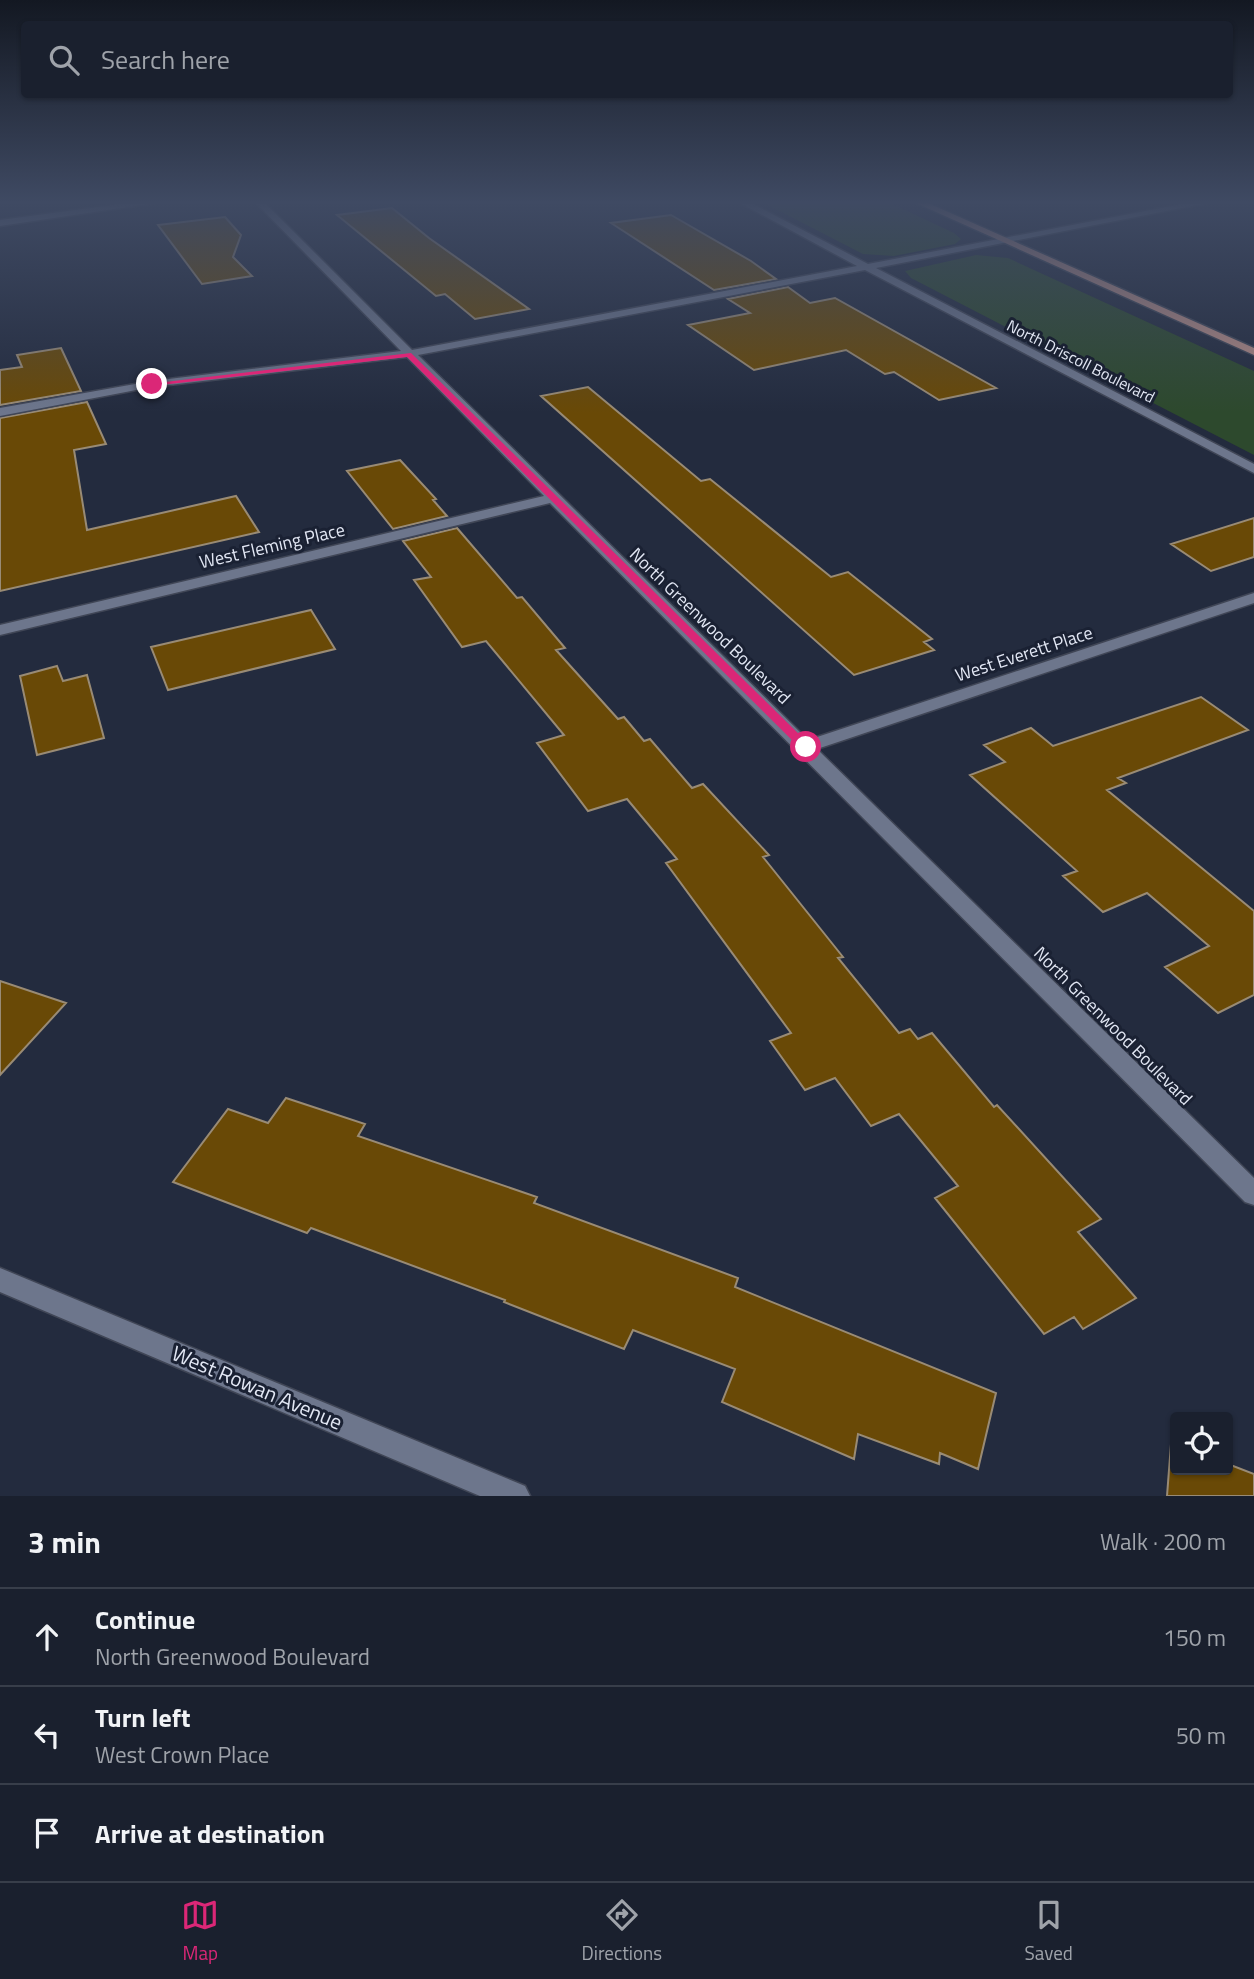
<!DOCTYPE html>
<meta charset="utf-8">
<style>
:root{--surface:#1a202e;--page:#232836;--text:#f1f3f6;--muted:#9fa3aa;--line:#383e4a;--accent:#db2777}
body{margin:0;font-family:"Titillium Web",sans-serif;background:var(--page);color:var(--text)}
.controls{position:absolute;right:21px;bottom:21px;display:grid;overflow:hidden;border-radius:7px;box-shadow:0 2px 5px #0004}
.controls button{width:63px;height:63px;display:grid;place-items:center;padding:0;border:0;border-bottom:2px solid var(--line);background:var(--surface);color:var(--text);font:35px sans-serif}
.stop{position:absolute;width:21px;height:21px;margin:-16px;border:5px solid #db2777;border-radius:50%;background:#fff}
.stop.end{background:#db2777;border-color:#fff;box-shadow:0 2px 7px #0008}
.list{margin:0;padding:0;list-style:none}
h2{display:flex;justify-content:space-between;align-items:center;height:91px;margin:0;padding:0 28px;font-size:30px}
h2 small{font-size:23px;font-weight:400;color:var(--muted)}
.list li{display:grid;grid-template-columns:46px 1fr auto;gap:21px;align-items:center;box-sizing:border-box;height:98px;padding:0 28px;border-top:2px solid var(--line)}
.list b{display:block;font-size:26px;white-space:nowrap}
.list p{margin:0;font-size:23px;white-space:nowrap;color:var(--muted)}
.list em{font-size:23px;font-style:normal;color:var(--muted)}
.icon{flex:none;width:38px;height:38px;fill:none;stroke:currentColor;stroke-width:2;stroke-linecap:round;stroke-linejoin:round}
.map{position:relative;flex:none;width:1254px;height:1496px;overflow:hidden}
.search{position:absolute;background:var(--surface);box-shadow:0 2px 5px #0004;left:21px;right:21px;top:21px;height:77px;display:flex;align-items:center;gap:18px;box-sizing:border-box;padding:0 24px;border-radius:7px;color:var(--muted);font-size:26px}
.sheet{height:385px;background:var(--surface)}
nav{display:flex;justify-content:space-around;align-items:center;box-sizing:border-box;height:98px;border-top:2px solid var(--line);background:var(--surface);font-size:19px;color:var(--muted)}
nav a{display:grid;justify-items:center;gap:4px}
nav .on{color:var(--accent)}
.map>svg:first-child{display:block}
.green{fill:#2d492d}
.building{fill:#694906;stroke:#998b75;stroke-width:2}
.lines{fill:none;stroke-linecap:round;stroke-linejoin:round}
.minor-casing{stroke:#404656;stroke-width:3}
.major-casing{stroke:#404656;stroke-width:3}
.minor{fill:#6d768c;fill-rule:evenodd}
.major{fill:#b28a84;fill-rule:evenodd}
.route{fill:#db2777}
.labels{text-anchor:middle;stroke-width:6;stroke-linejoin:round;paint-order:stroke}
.far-street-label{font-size:16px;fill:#e2e7f4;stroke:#1a2133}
.street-label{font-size:18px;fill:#e2e7f4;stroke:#1a2133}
.near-street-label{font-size:21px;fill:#e2e7f4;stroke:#1a2133}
</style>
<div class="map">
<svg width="1254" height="1496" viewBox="0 0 1254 1496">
<rect width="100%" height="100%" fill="#232b3e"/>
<!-- green -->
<path class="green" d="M 764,203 L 890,203 L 954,233 L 961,239 L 955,244 L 894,256 L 863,254 Z
M 976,255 L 1008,258 L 1254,371 L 1254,455 L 911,278 L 905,271 Z"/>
<!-- building -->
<path class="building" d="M 392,208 L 429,238 L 529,309 L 475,319 L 445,294 L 436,296 L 337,215 Z
M 671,215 L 751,261 L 776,279 L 714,290 L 611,223 Z
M 225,217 L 241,235 L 233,257 L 252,276 L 202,284 L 158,225 Z
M 788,287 L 810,303 L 835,298 L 996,388 L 939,400 L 894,372 L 885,374 L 846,350 L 754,370 L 688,325 L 750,313 L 728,299 Z
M 61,348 L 81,391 L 0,405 L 0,370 L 22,367 L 17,355 Z
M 588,387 L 701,481 L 710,479 L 831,577 L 848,572 L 932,639 L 924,642 L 934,650 L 854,675 L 541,396 Z
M 87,402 L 106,444 L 74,450 L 87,530 L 236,496 L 259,532 L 0,591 L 0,418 Z
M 400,460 L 436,499 L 433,500 L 447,516 L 393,529 L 347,471 Z
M 1254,518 L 1254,557 L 1211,571 L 1171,544 Z
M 457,528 L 517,598 L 522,597 L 565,648 L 556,650 L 618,719 L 624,717 L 644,741 L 650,739 L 692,788 L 703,784 L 769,855 L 763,857 L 843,957 L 838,958 L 899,1033 L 910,1029 L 918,1039 L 932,1033 L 994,1107 L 997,1105 L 1101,1219 L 1078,1232 L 1136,1298 L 1083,1329 L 1074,1317 L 1044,1334 L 935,1198 L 958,1186 L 899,1114 L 871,1126 L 835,1078 L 805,1090 L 770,1041 L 791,1033 L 666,863 L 677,859 L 627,799 L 588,811 L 537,743 L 564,735 L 486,641 L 462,647 L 414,580 L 431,577 L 403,541 Z
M 311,610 L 335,649 L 168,690 L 151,647 Z
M 57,666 L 63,681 L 87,675 L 104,738 L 37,755 L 20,676 Z
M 1201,697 L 1248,730 L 1118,778 L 1126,783 L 1107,790 L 1254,911 L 1254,995 L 1218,1013 L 1165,967 L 1209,946 L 1147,893 L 1103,912 L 1063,876 L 1077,871 L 970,775 L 1005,762 L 984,745 L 1031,728 L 1053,746 Z
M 0,981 L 66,1003 L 0,1075 Z
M 286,1098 L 365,1124 L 358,1136 L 537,1197 L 534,1203 L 738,1278 L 735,1287 L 996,1393 L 978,1469 L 940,1453 L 939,1464 L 858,1434 L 854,1459 L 722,1402 L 735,1369 L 633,1330 L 624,1349 L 504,1302 L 505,1300 L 311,1228 L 307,1233 L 173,1182 L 228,1109 L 268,1123 Z
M 1171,1444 L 1175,1446 L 1175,1470 L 1228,1470 L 1228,1464 L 1254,1474 L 1254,1496 L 1167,1496 Z"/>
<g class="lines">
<!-- minor casing -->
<g class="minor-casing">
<path id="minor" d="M 128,203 L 155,203 L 0,226 L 0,220 Z
M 256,203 L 265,203 L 412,350 L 857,266 L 740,203 L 751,203 L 868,264 L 1187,203 L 1207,203 L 876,268 L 1254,464 L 1254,473 L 865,270 L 418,355 L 808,740 L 1254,593 L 1254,603 L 817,749 L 1254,1178 L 1254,1205 L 1245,1202 L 550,503 L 0,635 L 0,625 L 544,496 L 407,357 L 152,387 L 0,416 L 0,408 L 152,381 L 401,351 Z
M 0,1268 L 525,1486 L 530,1496 L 480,1496 L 0,1292 Z"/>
</g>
<!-- major casing -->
<g class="major-casing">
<path id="major" d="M 916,203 L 928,203 L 1254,348 L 1254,355 Z"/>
</g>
<!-- minor -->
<use href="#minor" class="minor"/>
<!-- major -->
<use href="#major" class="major"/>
</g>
<!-- sky -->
<linearGradient id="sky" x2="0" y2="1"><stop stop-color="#131822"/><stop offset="0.49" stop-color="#3f4a63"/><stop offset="1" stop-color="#3f4a63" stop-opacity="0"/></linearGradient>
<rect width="1254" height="413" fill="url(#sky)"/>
<!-- route -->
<path class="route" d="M 411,353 L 810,745 L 810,750 L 802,750 L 407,357 L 152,386 L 148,384 Z"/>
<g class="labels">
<!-- far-street labels -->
<g class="far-street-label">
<text transform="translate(1081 361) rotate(27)" y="6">North Driscoll Boulevard</text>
</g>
<!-- street labels -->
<g class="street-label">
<text transform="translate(272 546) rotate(-13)" y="6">West Fleming Place</text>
<text transform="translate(710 626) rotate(44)" y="6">North Greenwood Boulevard</text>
<text transform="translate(1024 654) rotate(-18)" y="6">West Everett Place</text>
<text transform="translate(1113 1026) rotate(45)" y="6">North Greenwood Boulevard</text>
</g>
<!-- near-street labels -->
<g class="near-street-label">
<text transform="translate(257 1388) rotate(23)" y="7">West Rowan Avenue</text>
</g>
</g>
</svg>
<div class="controls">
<button><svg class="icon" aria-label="locate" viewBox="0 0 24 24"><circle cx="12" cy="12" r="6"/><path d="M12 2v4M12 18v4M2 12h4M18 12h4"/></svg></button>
</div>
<div class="stop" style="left:806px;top:747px"></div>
<div class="stop end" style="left:152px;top:384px"></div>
<div class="search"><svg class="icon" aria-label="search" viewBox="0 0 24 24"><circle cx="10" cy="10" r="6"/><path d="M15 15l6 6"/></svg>Search here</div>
</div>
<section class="sheet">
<h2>3 min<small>Walk · 200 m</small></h2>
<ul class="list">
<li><svg class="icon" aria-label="ahead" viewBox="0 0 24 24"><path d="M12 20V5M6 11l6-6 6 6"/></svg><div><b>Continue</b><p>North Greenwood Boulevard</p></div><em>150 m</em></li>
<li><svg class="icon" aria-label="left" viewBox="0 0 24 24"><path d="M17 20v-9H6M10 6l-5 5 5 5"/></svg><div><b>Turn left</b><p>West Crown Place</p></div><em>50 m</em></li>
<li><svg class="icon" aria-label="arrive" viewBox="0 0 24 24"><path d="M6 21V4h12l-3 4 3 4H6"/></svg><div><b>Arrive at destination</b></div></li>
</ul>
</section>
<nav>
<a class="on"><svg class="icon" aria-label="map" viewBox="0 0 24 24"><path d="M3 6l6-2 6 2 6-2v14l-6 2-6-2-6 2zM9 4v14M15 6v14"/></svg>Map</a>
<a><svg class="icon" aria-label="directions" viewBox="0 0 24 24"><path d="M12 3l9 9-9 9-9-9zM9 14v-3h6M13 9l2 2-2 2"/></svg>Directions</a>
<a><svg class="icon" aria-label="saved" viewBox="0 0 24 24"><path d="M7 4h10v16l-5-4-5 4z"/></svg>Saved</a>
</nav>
